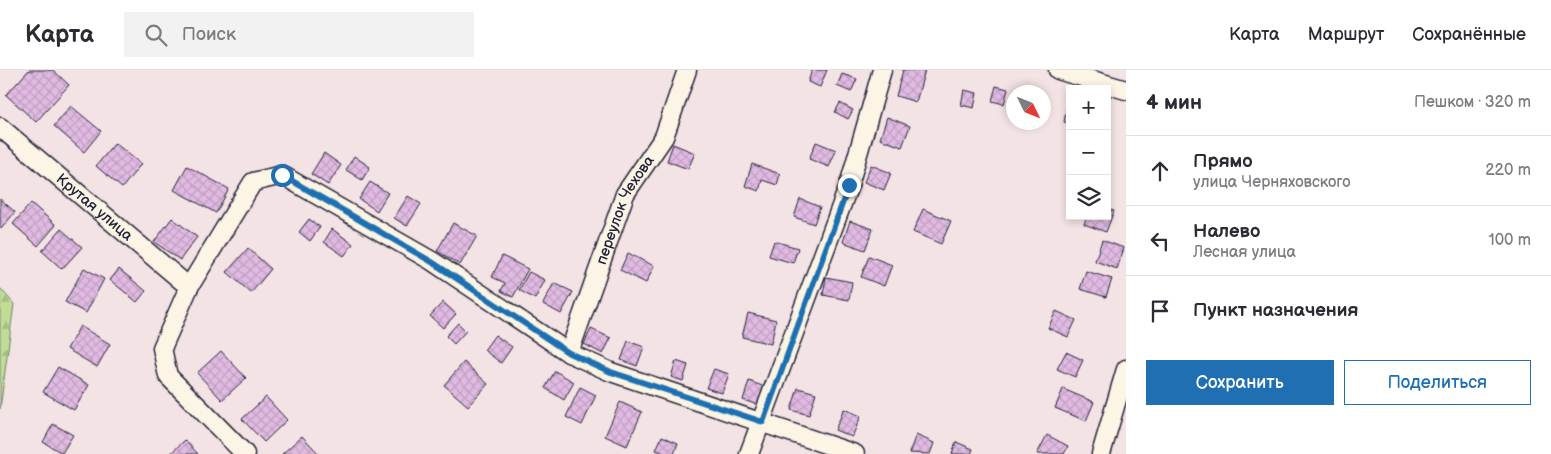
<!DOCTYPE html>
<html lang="ru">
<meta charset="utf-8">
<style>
:root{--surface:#fff;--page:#f2f2f3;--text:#2b2b33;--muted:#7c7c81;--line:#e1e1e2;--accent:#1f6fb2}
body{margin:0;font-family:"Balsamiq Sans",sans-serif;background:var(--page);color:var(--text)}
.controls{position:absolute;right:15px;top:15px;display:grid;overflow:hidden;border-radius:0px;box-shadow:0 2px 8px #0003}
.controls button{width:45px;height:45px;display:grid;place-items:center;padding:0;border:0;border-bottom:1px solid var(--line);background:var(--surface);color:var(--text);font:25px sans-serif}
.compass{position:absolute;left:1006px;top:15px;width:45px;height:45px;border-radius:50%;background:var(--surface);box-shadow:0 2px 8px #0003;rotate:133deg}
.stop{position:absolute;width:15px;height:15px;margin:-11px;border:4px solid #1f6fb2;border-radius:50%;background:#fff}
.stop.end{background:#1f6fb2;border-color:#fff;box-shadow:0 1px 5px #0008}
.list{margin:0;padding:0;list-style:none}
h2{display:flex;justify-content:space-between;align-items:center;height:65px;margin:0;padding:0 20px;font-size:21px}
h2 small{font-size:16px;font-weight:400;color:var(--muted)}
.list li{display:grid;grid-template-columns:32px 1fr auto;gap:15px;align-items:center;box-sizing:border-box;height:70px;padding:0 20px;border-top:1px solid var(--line)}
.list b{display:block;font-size:19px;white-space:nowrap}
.list p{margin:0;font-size:16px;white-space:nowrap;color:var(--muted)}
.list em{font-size:16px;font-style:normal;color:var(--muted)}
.actions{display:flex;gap:10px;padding:15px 20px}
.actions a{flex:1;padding:11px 0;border:1px solid var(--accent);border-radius:0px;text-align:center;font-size:18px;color:var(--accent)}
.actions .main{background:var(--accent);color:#fff}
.icon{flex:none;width:28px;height:28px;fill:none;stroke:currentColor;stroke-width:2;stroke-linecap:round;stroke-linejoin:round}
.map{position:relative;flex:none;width:1126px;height:384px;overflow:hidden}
header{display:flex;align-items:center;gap:30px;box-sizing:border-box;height:70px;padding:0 25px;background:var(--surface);border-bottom:1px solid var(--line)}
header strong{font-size:24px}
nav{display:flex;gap:28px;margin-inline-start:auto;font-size:18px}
.search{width:350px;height:45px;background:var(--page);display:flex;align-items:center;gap:12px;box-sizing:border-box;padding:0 18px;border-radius:0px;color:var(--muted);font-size:19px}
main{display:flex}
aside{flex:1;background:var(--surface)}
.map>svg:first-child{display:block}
.forest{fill:url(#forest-firs);stroke:#718068}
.building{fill:url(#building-cross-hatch);stroke:#22223b}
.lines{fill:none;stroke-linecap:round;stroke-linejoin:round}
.minor-casing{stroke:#22223b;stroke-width:21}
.minor{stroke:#fcf5e5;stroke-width:18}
.route{stroke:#1f6fb2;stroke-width:6}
.labels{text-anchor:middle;stroke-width:4;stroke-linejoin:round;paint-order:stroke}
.street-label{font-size:15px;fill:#22223b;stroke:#fcf5e5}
</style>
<header>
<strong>Карта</strong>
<div class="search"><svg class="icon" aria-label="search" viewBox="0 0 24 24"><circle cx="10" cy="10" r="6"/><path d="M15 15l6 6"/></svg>Поиск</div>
<nav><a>Карта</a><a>Маршрут</a><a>Сохранённые</a></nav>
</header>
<main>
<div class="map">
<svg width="1126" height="384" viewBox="0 0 1126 384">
<defs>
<pattern id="forest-firs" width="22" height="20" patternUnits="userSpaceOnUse" patternTransform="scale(1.25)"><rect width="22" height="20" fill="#c0dd95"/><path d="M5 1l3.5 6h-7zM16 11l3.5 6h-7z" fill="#a5bd81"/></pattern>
<pattern id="building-cross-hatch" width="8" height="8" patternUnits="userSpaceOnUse" patternTransform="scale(1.25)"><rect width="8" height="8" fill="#e1bae2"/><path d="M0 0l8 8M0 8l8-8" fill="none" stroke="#c1a0c3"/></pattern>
</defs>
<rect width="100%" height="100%" fill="#f4e3e4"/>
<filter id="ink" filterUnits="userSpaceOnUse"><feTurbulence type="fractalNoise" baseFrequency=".02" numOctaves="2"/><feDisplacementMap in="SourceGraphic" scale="10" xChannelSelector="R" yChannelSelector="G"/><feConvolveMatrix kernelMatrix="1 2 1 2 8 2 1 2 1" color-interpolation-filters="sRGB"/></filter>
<g filter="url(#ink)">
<!-- forest -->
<path class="forest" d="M 0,218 L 14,234 L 0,339 Z"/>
<!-- building -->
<path class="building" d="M 29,0 L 53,0 L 69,15 L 36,52 L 6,25 Z
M 812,0 L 827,0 L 820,17 L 808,12 Z
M 903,0 L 925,0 L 916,32 L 896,26 Z
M 842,4 L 857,9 L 851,22 L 837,16 Z
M 996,16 L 1008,19 L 1004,34 L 992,31 Z
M 964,20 L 977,23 L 974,38 L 961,35 Z
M 1068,29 L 1070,29 L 1070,53 L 1064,52 Z
M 840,33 L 853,40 L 848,49 L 835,42 Z
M 71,36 L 101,61 L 84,82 L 54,56 Z
M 887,47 L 910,56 L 902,77 L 880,69 Z
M 816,72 L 836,80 L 829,97 L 809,89 Z
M 115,73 L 141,94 L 122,118 L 96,96 Z
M 673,74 L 695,83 L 688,99 L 667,91 Z
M 324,83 L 341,95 L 328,115 L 311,104 Z
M 354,86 L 370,97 L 362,110 L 346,100 Z
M 752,94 L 780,104 L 777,115 L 762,110 L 759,121 L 745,116 Z
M 871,95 L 891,103 L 884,120 L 864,112 Z
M 187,96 L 229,119 L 216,143 L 174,120 Z
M 370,112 L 388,123 L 377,141 L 359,129 Z
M 408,126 L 421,134 L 407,156 L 394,148 Z
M 0,129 L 15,142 L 1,159 L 0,158 Z
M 800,129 L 820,137 L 814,154 L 794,147 Z
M 31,133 L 56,155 L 38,176 L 13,154 Z
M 923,139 L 951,151 L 941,174 L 913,162 Z
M 1107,139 L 1114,141 L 1106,162 L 1084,154 L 1087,146 L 1107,146 Z
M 172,148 L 197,167 L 180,190 L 154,172 Z
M 309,149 L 320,157 L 310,171 L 299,162 Z
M 850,151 L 873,159 L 865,180 L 843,172 Z
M 453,153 L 477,166 L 460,195 L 437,181 Z
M 61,159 L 82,177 L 62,199 L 42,181 Z
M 332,159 L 353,174 L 344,186 L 324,172 Z
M 1102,170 L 1124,178 L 1117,199 L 1095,191 Z
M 774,171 L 798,178 L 793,193 L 769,186 Z
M 248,178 L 271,199 L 251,223 L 227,202 Z
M 628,183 L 654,196 L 646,213 L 620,200 Z
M 502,186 L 528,199 L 513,227 L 501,221 L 505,213 L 492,207 Z
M 869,186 L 892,195 L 884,216 L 861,207 Z
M 84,198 L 104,209 L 86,243 L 65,232 Z
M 119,199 L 146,221 L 137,232 L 110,210 Z
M 1086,201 L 1112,209 L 1106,227 L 1080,219 Z
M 529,202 L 545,210 L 535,229 L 519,220 Z
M 826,207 L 852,212 L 849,230 L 823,225 Z
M 554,213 L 573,222 L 561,244 L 543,234 Z
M 443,232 L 456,244 L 443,258 L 430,246 Z
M 1056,241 L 1076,250 L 1068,267 L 1048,258 Z
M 748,243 L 776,250 L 771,274 L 742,267 Z
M 458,253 L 466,261 L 454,274 L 446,266 Z
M 80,256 L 110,274 L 97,297 L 67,279 Z
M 591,259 L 611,268 L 603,284 L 584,274 Z
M 495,265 L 512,277 L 501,293 L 484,280 Z
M 628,271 L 644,277 L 637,296 L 621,290 Z
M 221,281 L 246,308 L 222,330 L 197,303 Z
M 1066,282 L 1083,290 L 1075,307 L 1057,299 Z
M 676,291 L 688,295 L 683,311 L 671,307 Z
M 464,292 L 488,314 L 468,336 L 444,315 Z
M 58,297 L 89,315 L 74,340 L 43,322 Z
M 714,299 L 729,304 L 722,323 L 706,318 Z
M 555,301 L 574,312 L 564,330 L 545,318 Z
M 749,311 L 765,317 L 758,335 L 743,330 Z
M 580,317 L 596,325 L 582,355 L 566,347 Z
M 798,318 L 816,323 L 809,345 L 791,340 Z
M 1063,319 L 1094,332 L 1086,351 L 1055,338 Z
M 266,327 L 287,350 L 264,372 L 242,349 Z
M 620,332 L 642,342 L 627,376 L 605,366 Z
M 844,339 L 861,346 L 852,367 L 835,360 Z
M 53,354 L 73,365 L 62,383 L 43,372 Z
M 916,365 L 934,373 L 930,384 L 909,383 Z
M 1047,365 L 1068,376 L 1064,384 L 1037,384 Z
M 302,366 L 319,384 L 282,384 Z
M 662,366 L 678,373 L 674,384 L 666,384 L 656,380 Z
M 185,370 L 198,384 L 170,384 Z
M 956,372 L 973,379 L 971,384 L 952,384 Z"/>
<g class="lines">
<!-- minor casing -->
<g class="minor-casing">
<g id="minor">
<path d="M 1058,0 L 1126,20"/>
<path id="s1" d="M 0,57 L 189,217"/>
<path id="s2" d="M 569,283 L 625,124 L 664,67 L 687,0"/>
<path d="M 245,384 L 168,306 L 162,278 L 189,217 L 253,112 L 282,105 L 432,191 L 569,283 L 611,302 L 855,384"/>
<path d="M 749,384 L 849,115 L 882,0"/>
<path d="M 1101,384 L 1126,299"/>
</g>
</g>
<!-- minor -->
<use href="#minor" class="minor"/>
</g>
</g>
<g class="lines" filter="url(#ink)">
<!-- route -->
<path class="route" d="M 282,105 L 432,192 L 569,283 L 611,302 L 763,352 L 849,115"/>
</g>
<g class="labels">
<!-- street labels -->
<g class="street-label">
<text dy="5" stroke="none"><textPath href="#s1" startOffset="124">Крутая улица</textPath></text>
<text dy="5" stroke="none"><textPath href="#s2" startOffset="154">переулок Чехова</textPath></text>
</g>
</g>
</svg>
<div class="controls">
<button>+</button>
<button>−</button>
<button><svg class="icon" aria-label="layers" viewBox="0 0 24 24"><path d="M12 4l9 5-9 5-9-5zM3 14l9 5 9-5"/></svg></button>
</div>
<svg class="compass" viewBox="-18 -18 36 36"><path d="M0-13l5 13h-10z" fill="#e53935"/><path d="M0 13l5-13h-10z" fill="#7c7c81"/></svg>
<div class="stop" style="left:282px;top:105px"></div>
<div class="stop end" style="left:849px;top:115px"></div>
</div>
<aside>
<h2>4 мин<small>Пешком · 320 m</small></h2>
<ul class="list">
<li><svg class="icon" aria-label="ahead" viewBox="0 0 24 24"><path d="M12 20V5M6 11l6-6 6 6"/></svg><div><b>Прямо</b><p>улица Черняховского</p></div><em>220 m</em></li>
<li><svg class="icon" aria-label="left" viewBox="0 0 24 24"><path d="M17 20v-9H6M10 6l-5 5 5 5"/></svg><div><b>Налево</b><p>Лесная улица</p></div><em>100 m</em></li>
<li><svg class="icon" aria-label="arrive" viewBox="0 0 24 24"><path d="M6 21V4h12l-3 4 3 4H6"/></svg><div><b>Пункт назначения</b></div></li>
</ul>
<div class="actions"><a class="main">Сохранить</a><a>Поделиться</a></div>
</aside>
</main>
